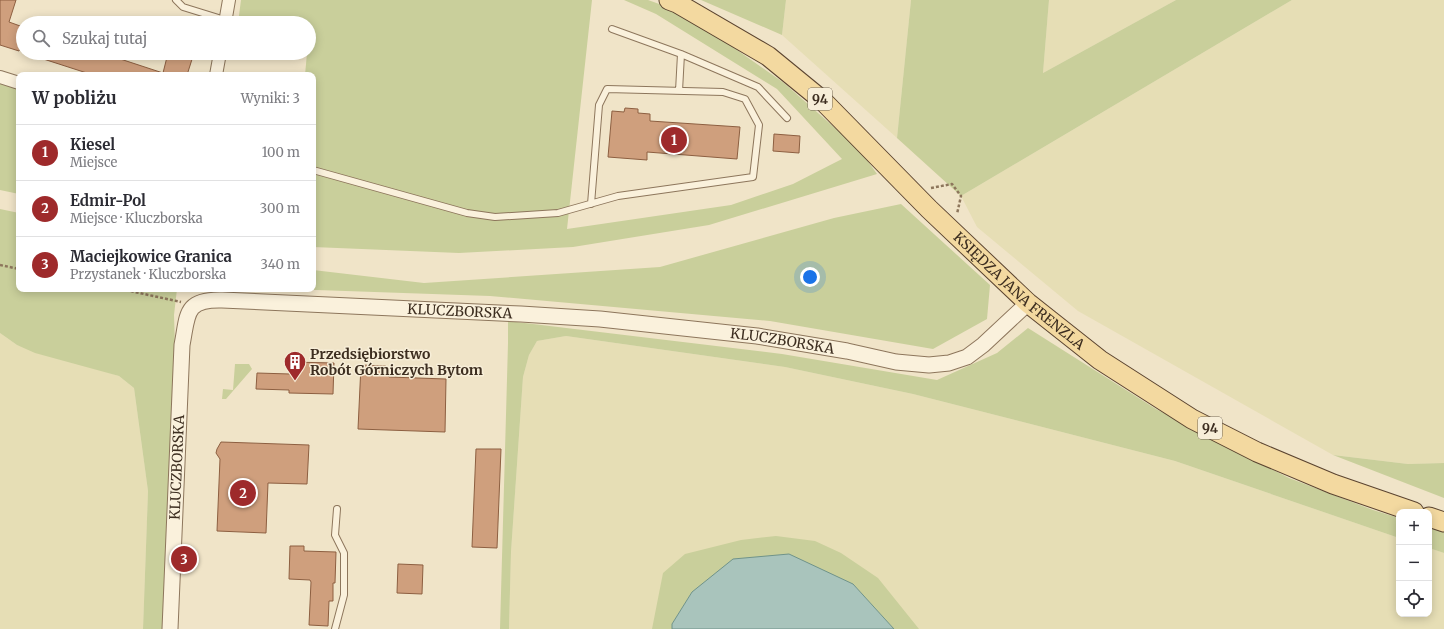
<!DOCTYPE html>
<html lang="pl">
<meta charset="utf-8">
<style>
:root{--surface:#fff;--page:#f7f7f7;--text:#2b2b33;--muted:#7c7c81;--line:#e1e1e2;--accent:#9e2a2b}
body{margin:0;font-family:Merriweather,serif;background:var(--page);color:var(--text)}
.controls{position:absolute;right:12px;bottom:12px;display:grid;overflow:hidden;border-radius:8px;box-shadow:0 2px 10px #0003}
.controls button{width:36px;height:36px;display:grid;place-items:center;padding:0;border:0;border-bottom:1px solid var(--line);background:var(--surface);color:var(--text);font:20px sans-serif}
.you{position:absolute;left:810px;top:277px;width:14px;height:14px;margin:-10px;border:3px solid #fff;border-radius:50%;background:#1a73e8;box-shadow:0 0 0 6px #1a73e833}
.badge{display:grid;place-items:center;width:26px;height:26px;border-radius:50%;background:var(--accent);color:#fff;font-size:13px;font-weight:700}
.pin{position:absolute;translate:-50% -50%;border:2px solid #fff;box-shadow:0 1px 4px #0006}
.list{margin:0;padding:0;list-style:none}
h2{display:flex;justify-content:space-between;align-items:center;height:52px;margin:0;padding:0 16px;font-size:17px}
h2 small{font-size:13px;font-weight:400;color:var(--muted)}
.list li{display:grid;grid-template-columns:26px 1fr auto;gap:12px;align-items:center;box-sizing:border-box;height:56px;padding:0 16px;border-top:1px solid var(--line)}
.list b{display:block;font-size:15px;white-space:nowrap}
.list p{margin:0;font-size:13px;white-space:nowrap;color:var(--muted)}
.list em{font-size:13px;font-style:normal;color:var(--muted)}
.icon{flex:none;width:22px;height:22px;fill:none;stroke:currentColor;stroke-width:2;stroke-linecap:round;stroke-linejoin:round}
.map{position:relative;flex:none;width:1444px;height:629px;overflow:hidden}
.search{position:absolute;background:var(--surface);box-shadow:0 2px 10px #0003;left:16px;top:16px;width:300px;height:44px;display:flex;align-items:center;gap:10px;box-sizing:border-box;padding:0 14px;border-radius:22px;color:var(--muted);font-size:15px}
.panel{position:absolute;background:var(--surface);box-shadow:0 2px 10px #0003;left:16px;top:72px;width:300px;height:220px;border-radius:8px}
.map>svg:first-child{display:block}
.farmland{fill:#e6deb5}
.green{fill:#c9cf9b}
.water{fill:#a9c4bc;stroke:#6f938a}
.building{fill:#cf9f7d;stroke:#8d5f41}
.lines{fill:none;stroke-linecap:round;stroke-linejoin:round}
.service-casing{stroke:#8d765c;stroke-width:8}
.minor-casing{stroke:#8d765c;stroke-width:14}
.tertiary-casing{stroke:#8d765c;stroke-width:17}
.primary-casing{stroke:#5b4430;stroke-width:21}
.path{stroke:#8d765c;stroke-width:2.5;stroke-dasharray:3 2;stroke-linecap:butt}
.service{stroke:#faf1dc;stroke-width:6}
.minor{stroke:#faf1dc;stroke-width:12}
.tertiary{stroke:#faf1dc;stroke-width:15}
.primary{stroke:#f3d9a0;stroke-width:19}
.labels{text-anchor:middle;stroke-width:3;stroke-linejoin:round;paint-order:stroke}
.shield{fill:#f7eed8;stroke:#756857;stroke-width:1}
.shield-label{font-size:13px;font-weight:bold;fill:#3d2e20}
.street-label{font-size:14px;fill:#3d2e20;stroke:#f7eed8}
.poi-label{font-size:14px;font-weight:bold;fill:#3d2e20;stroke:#f7eed8;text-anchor:start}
</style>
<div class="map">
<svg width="1444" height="629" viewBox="0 0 1444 629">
<rect width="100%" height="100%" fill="#f0e4c8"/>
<!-- farmland -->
<path class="farmland" d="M 786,0 L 911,0 L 897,138 L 782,35 Z
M 1049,0 L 1176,0 L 1043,73 Z
M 1292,0 L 1444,0 L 1444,463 L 1408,464 L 1333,455 L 1078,311 L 977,227 L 961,196 Z
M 0,333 L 17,345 L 119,376 L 134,388 L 148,491 L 143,629 L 0,629 Z
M 566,336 L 785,367 L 913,394 L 1175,461 L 1399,538 L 1399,614 L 1429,614 L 1429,548 L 1444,553 L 1444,629 L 509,629 L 511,552 L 523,377 L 529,355 L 537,341 Z"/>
<!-- green -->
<path class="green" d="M 241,0 L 592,0 L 567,229 L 731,205 L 793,184 L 842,159 L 777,89 L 656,14 L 624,0 L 648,0 L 662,5 L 720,38 L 784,83 L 860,150 L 877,174 L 709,225 L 573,247 L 459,253 L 313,247 L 313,75 L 305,75 L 307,53 L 309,53 L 309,23 L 238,23 Z
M 701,0 L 786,0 L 782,35 Z
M 911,0 L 1049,0 L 1043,73 L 1176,0 L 1292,0 L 961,196 L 897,138 Z
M 0,83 L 19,88 L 19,194 L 0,190 Z
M 901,204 L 990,285 L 987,319 L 933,349 L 770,321 L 490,296 L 288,289 L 313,289 L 313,270 L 424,283 L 660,267 L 834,218 Z
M 0,209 L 19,213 L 19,289 L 177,289 L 174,315 L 175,346 L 163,629 L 143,629 L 148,491 L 134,388 L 119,376 L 35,353 L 17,345 L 0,333 Z
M 508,321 L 782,354 L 937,380 L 997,353 L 1028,328 L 1156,409 L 1289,478 L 1373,510 L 1399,518 L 1399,538 L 1175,461 L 913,394 L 785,367 L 566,336 L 537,341 L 529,355 L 523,377 L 511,552 L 509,629 L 500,629 L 508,343 Z
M 235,364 L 249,364 L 252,369 L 226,399 L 222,399 L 223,389 L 233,390 Z
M 1333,455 L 1408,464 L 1444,463 L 1444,498 Z
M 1429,527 L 1444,532 L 1444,553 L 1429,548 Z
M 776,536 L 815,541 L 841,553 L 878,578 L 919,629 L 894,629 L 853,584 L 692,592 L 672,624 L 672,629 L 652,629 L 663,573 L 685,554 L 741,540 Z"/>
<!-- water -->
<path class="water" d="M 789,554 L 853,584 L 894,629 L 672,629 L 672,624 L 692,592 L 733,559 Z"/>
<!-- building -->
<path class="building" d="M 0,0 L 16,0 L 9,22 L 23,27 L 23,40 L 19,51 L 0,45 Z
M 32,53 L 102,53 L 163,73 L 168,53 L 194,53 L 187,75 L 93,75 L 31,55 Z
M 625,108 L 638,109 L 638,113 L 650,114 L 650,121 L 740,127 L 737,159 L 647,152 L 647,160 L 608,157 L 612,111 L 624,112 Z
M 774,134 L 800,136 L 799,153 L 773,151 Z
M 290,362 L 334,363 L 333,394 L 289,393 L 289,390 L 256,389 L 257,373 L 290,374 Z
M 361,365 L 386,366 L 386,374 L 389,374 L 389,377 L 446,379 L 445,432 L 358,429 Z
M 221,442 L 309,445 L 307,484 L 268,483 L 266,533 L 217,531 L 220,459 L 216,453 L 217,449 Z
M 476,449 L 501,449 L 497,548 L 472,547 Z
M 290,546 L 304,546 L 304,551 L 336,552 L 335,583 L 333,583 L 333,601 L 329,601 L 328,626 L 309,625 L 311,582 L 310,580 L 289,579 Z
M 398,564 L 423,565 L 422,594 L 397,593 Z"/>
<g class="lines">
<!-- service casing -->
<g class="service-casing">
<path id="service" d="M 176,0 L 183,7 L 225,20
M 612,29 L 681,54 L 758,87 L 787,118
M 679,91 L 681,54
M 313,170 L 467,213 L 495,217 L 558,213 L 618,196 L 753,177 L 759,125 L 745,99 L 723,92 L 607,89 L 599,105 L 591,204
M 335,629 L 344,595 L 344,553 L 335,535 L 337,509"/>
</g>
<!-- minor casing -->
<g class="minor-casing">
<path id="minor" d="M 225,23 L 229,0
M 216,75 L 220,53
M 0,77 L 19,83"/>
</g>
<!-- tertiary casing -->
<g class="tertiary-casing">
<g id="tertiary">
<path id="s1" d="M 170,629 L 182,345 C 188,315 184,299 222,300 L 521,314 L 600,319 L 757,336 L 847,351 L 896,362 L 929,365 L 949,363 L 967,357 L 983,345 L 1028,303"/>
</g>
</g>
<!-- primary casing -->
<g class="primary-casing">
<g id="primary">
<path id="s2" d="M 669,0 L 677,3 L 768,56 L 823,101 L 929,209 L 1028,303 L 1100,360 L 1192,419 L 1257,452 L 1333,484 L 1414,512"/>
<path d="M 1429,517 L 1444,522"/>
</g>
</g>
<!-- path -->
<path class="path" d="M 931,188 L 952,184 L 961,196 L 957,214
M 0,265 L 19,269
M 121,289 L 181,302
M 284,360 L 295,360 L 295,363"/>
<!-- service -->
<use href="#service" class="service"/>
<!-- minor -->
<use href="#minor" class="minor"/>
<!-- tertiary -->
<use href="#tertiary" class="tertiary"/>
<!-- primary -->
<use href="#primary" class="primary"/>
</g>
<!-- icons -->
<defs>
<g id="building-pin" transform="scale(1.15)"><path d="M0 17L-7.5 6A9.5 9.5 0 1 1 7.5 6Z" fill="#9e2a2b" stroke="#f7eed8"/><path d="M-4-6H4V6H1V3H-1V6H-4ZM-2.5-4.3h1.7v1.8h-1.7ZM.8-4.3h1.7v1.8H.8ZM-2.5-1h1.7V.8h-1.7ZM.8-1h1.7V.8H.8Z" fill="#fff"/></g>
</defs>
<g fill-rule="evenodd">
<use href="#building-pin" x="295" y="362"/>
</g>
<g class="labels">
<!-- shield labels -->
<g class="shield">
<rect x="808" y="88" width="24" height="22" rx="3"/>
<rect x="1198" y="417" width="24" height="22" rx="3"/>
</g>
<g class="shield-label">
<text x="820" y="104">94</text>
<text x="1210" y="433">94</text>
</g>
<!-- street labels -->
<g class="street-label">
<text dy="5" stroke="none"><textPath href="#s2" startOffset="458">KSIĘDZA JANA FRENZLA</textPath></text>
<text dy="5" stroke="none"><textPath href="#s1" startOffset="593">KLUCZBORSKA</textPath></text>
<text dy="5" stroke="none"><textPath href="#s1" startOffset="917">KLUCZBORSKA</textPath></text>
<text dy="5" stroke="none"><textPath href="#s1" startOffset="162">KLUCZBORSKA</textPath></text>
</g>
<!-- poi labels -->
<g class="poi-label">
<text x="310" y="359">Przedsiębiorstwo<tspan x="310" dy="16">Robót Górniczych Bytom</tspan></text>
</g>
</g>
</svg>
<div class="controls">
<button>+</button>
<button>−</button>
<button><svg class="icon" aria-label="locate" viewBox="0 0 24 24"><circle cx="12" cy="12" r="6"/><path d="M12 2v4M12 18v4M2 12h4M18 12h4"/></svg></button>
</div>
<div class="you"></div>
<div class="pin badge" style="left:674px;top:140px">1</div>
<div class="pin badge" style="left:243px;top:493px">2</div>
<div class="pin badge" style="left:184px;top:559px">3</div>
<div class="search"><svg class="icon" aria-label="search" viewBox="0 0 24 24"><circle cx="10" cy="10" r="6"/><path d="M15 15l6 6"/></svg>Szukaj tutaj</div>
<section class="panel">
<h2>W pobliżu<small>Wyniki: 3</small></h2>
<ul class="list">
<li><span class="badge">1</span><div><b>Kiesel</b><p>Miejsce</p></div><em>100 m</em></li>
<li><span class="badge">2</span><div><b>Edmir-Pol</b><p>Miejsce · Kluczborska</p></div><em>300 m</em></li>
<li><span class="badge">3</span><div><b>Maciejkowice Granica</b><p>Przystanek · Kluczborska</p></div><em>340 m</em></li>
</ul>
</section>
</div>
